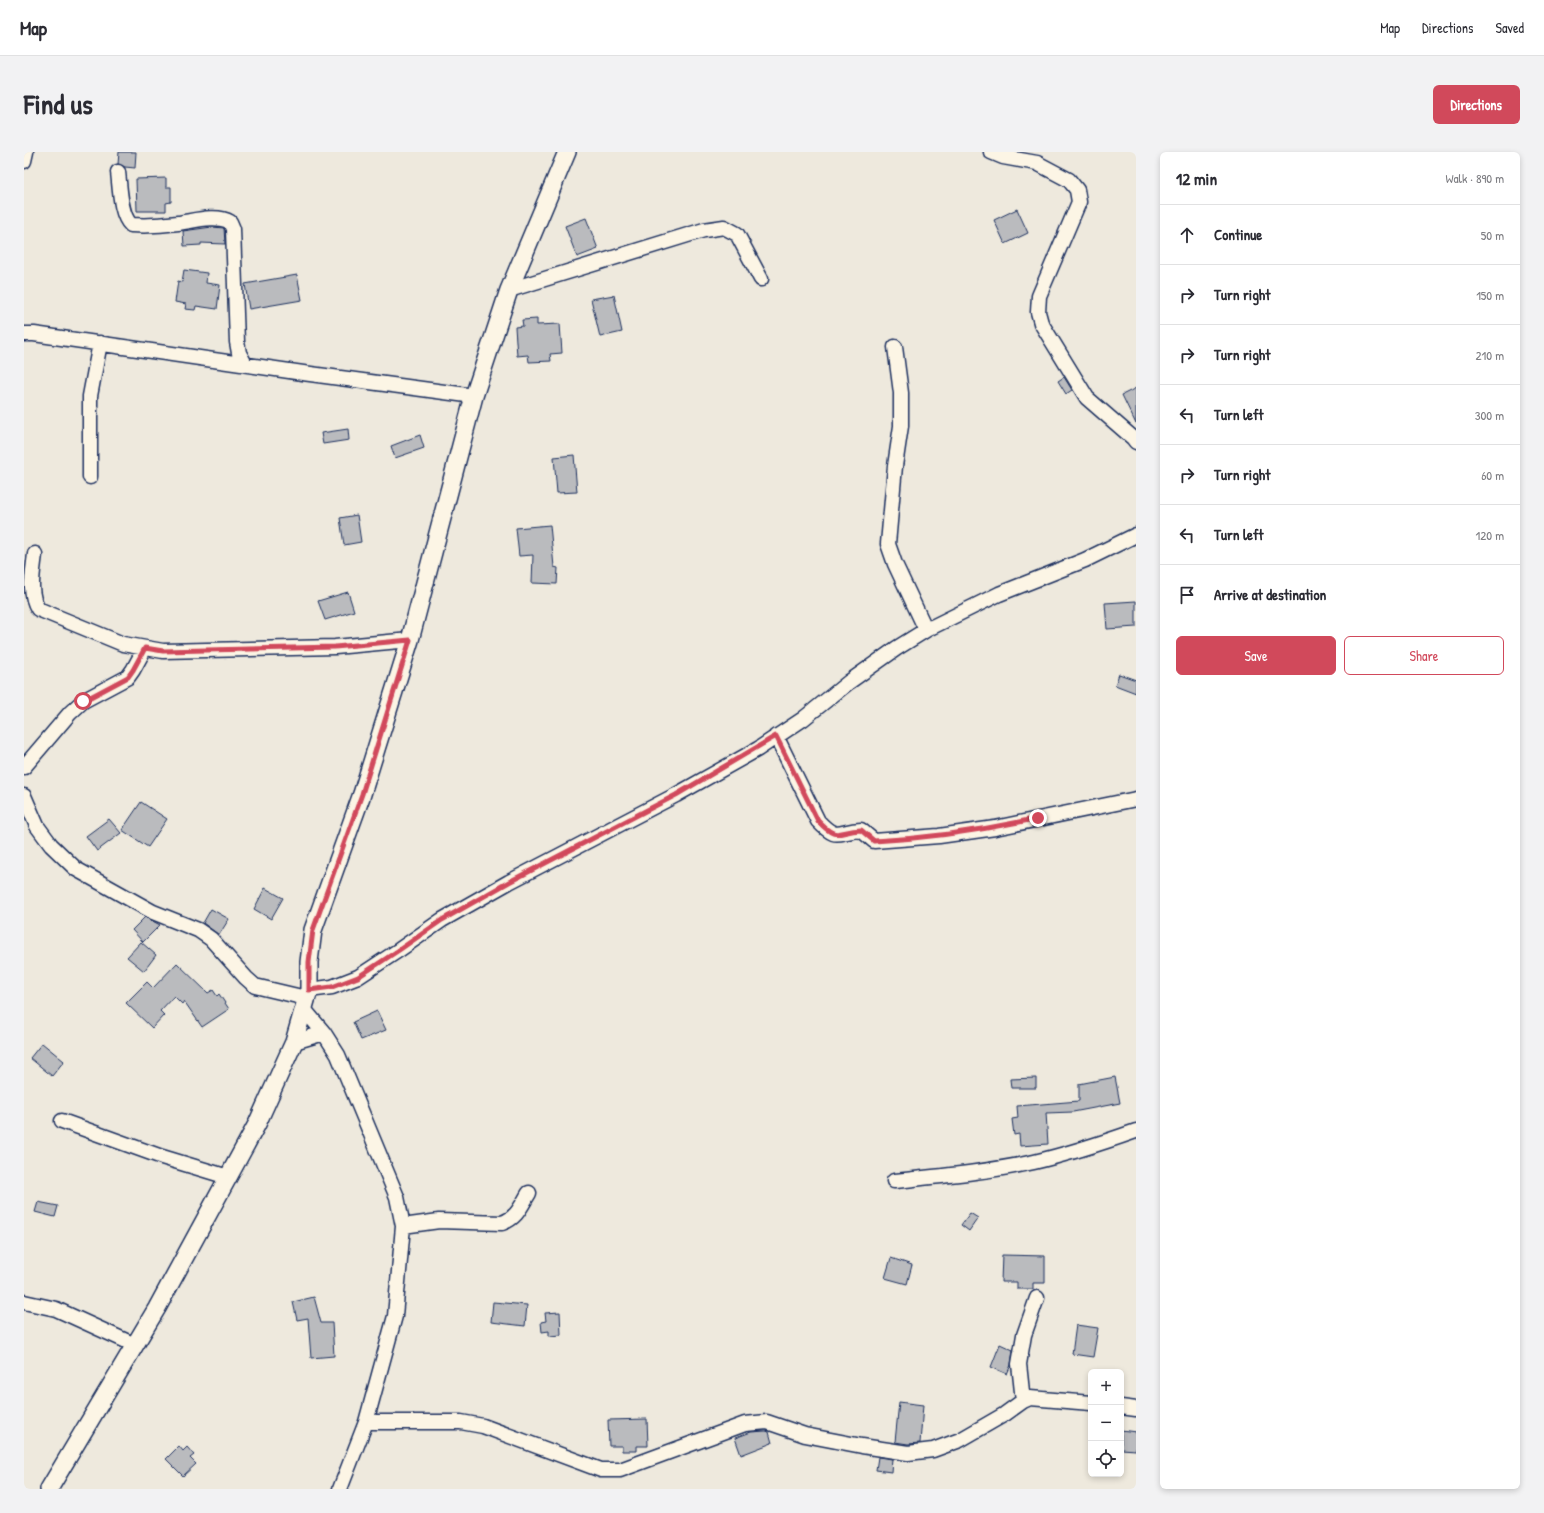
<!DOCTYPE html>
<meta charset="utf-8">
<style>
:root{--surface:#fff;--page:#f2f2f3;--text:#2b2b33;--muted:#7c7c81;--line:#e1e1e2;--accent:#d1495b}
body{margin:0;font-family:"Patrick Hand",sans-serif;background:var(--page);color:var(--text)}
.controls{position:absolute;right:12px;bottom:12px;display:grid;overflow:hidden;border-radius:6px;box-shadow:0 2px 6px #0003}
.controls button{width:36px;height:36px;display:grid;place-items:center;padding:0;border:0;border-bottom:1px solid var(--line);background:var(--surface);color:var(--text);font:20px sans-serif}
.stop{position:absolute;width:12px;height:12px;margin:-9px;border:3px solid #d1495b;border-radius:50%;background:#fff}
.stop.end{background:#d1495b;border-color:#fff;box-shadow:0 1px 4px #0008}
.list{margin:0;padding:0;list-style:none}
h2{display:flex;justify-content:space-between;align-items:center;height:52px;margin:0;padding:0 16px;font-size:17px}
h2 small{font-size:13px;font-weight:400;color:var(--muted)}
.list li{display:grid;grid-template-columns:26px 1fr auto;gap:12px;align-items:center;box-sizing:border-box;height:60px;padding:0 16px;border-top:1px solid var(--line)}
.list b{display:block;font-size:15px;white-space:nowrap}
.list em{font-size:13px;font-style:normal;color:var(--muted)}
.actions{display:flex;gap:8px;padding:12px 16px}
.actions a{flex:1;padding:9px 0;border:1px solid var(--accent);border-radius:6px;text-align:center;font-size:14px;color:var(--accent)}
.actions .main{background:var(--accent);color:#fff}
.icon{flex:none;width:22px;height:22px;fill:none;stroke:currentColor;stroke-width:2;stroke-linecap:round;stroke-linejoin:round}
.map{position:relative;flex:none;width:1112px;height:1337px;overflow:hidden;border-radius:6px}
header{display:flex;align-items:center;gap:24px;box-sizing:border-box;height:56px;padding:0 20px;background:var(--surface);border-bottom:1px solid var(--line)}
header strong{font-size:19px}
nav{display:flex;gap:22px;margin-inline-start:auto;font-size:14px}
.intro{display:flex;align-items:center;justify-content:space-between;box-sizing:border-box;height:96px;padding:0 24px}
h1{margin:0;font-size:28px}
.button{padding:10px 18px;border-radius:6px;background:var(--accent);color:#fff;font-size:14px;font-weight:700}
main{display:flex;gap:24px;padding:0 24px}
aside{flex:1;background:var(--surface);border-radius:6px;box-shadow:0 2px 6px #0003}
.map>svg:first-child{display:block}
.building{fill:#babbbe;stroke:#1b2f5e}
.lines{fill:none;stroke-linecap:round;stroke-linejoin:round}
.minor-casing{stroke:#1b2f5e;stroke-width:17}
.tertiary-casing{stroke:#1b2f5e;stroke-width:20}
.minor{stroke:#fcf5e5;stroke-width:14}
.tertiary{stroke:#fcf5e5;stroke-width:17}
.route{stroke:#d1495b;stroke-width:5}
</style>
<header>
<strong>Map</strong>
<nav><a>Map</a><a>Directions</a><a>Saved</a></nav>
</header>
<div class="intro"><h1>Find us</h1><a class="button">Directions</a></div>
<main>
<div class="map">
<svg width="1112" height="1337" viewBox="0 0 1112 1337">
<rect width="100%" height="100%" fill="#eee9dd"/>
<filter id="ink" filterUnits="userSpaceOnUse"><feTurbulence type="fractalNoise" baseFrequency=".025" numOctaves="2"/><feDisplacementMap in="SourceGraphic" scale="8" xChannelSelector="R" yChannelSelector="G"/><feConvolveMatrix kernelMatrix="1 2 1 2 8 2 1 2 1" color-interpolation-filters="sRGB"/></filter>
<g filter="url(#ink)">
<!-- building -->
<path class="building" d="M 95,0 L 112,0 L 111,16 L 101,15 L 94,12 Z
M 142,26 L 142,35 L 147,35 L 147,50 L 142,51 L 142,59 L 113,59 L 112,27 Z
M 993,57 L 1004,81 L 981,92 L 970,68 Z
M 562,66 L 574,97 L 553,105 L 541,74 Z
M 188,75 L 200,76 L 201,92 L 177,91 L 177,93 L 160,94 L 159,79 Z
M 160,118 L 183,121 L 182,131 L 196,133 L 193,157 L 172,154 L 171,158 L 161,157 L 162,152 L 151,150 L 154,129 L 158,130 Z
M 273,123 L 278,148 L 225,157 L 221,132 Z
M 590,143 L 598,180 L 576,185 L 567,147 Z
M 513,167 L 513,173 L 536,172 L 538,201 L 526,202 L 527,209 L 505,210 L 504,203 L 493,204 L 491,175 L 499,174 L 498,168 Z
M 1040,225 L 1048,238 L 1042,242 L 1034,229 Z
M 1112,236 L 1112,272 L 1098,243 Z
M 324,277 L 325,288 L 299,292 L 297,281 Z
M 396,283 L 400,296 L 371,306 L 367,294 Z
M 550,303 L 553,340 L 533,341 L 530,305 Z
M 333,363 L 337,390 L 320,393 L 316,366 Z
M 526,373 L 530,415 L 534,416 L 533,432 L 508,431 L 509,403 L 495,404 L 492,376 Z
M 324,440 L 330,459 L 301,468 L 294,449 Z
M 1112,449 L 1112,475 L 1083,477 L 1081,451 Z
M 1095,522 L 1112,528 L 1112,541 L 1091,533 Z
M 117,650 L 143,667 L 124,695 L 98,678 Z
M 85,667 L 97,681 L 73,699 L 62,684 Z
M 241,736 L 259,746 L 247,767 L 230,757 Z
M 187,757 L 205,767 L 195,783 L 179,771 Z
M 121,765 L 136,773 L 119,790 L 108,778 Z
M 117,790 L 132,803 L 120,819 L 103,805 Z
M 153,811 L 184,841 L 189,838 L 193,844 L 195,842 L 205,857 L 178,875 L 160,849 L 158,852 L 150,844 L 136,859 L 140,863 L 128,876 L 102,851 L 123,830 L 129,836 Z
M 353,859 L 362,878 L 337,888 L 329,870 Z
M 18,891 L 40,909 L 28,924 L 6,906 Z
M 1091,925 L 1096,951 L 1049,960 L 1022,961 L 1024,992 L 996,994 L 995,982 L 990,983 L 988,967 L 994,966 L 993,954 L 1055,949 L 1055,932 Z
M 1012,926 L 1012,936 L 987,936 L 986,927 Z
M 14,1050 L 34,1054 L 31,1065 L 11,1060 Z
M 946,1061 L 954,1066 L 945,1079 L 937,1073 Z
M 978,1103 L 1021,1104 L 1021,1131 L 1009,1131 L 1009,1137 L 993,1137 L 993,1130 L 977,1130 Z
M 867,1106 L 888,1113 L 883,1132 L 861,1126 Z
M 290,1145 L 297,1171 L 308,1171 L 310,1204 L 287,1206 L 284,1166 L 273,1168 L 269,1150 Z
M 469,1150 L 503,1153 L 501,1174 L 467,1170 Z
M 536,1160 L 537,1183 L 525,1184 L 525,1179 L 518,1180 L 517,1170 L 522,1169 L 521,1161 Z
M 1052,1173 L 1074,1176 L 1069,1205 L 1048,1202 Z
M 976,1192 L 989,1198 L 987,1213 L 983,1222 L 967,1215 Z
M 875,1250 L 899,1253 L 896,1291 L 884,1292 L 871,1290 Z
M 623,1267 L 624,1294 L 613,1294 L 613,1299 L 598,1299 L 598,1294 L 585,1294 L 584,1268 Z
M 1097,1278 L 1112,1280 L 1112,1298 L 1097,1297 Z
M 742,1279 L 745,1280 L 748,1291 L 717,1303 L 711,1286 L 727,1280 Z
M 155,1294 L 159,1299 L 163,1295 L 170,1303 L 166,1306 L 172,1312 L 159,1324 L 142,1307 Z
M 854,1305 L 868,1307 L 867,1320 L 852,1318 Z"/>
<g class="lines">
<!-- minor casing -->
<g class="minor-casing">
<path id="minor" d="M 967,0 L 979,5 L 1013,11 L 1045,28 L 1053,38 L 1055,50 L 1015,144 L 1014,160 L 1017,171 L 1063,246 L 1109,286 L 1112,290
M 0,9 L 2,0
M 94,20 C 96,35 96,63 107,73 C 122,74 139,73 154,71 C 169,69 193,62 206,70 L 209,77 L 213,190 L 215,201 L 221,212
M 485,138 L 680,78 L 700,75 L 713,82 L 737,127
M 0,182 L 10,182 L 279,221 L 450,244
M 871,195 L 877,241 L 877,274 L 871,314 L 864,392 L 871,412 L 902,478
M 66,325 L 66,244 L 76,191
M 11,402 C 9,421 4,440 14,457 L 99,492 L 139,499 L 311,495 L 386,488
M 752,584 L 794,669 C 814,690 813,679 837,678 L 850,689 L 915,684 L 971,676 L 1112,647
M 0,615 L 46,561 L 59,549 L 104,525 L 109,518 L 121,496
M 0,644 L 13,674 L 27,693 L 52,717 L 129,760 L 174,778 L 187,787 L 222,826 L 231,834 L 282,846
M 285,838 L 308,835 L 334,825 L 375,798 L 418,768 L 485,730 L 652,643 L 734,597 L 779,567 L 825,530 L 873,496 L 902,478 L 975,442 L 1061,408 L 1112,383
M 279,856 L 300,881 L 314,903 L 373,1045 L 379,1074 L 371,1164 L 342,1270 L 316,1337
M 270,890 L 300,881
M 38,969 L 138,1005 L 204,1025
M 870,1029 C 917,1024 964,1020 1010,1010 C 1044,1002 1078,991 1112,979
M 379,1074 L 415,1069 L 478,1071 C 493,1066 497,1054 505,1041
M 0,1150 L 32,1157 L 111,1193
M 999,1249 L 995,1212 L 1000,1183 L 1013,1146
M 1097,1255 L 1112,1257
M 342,1270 L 437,1270 L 459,1274 L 577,1318 L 596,1318 L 721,1272 L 743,1270 L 781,1283 L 838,1294 L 884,1301 L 909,1298 L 936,1288 L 981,1262 L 999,1249 L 1006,1246 L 1067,1251"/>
</g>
<!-- tertiary casing -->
<g class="tertiary-casing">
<path id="tertiary" d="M 25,1337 L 133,1156 L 233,972 L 270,890 L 285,838 L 285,810 L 289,778 L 338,642 L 386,488 L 450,244 L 485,138 L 543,0"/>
</g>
<!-- minor -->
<use href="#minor" class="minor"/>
<!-- tertiary -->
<use href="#tertiary" class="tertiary"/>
</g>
</g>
<g class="lines" filter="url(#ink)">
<!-- route -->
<path class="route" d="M 59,549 L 104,525 L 109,518 L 121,496 L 139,499 L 311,495 L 386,488 L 338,642 L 289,778 L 285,810 L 285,838 L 308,835 L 334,825 L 375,798 L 418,768 L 485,730 L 652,643 L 752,584 L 794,669 C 814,690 813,679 837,678 L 850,689 C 906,686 960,678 1014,666"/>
</g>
</svg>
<div class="controls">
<button>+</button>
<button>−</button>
<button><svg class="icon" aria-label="locate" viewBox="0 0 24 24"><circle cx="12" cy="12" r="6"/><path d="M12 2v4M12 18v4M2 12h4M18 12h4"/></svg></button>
</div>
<div class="stop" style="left:59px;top:549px"></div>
<div class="stop end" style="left:1014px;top:666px"></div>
</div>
<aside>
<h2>12 min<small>Walk · 890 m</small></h2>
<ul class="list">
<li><svg class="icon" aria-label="ahead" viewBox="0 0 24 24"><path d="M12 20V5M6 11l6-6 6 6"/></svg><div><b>Continue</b></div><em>50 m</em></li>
<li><svg class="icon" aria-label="right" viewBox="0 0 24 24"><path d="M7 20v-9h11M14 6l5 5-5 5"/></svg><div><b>Turn right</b></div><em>150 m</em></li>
<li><svg class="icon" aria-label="right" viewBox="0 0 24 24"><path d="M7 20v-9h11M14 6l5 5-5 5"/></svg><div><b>Turn right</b></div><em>210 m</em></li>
<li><svg class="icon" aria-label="left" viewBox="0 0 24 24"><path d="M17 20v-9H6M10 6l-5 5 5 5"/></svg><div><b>Turn left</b></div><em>300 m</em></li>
<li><svg class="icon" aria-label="right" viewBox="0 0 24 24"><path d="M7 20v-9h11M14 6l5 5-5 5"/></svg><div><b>Turn right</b></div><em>60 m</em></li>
<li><svg class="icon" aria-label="left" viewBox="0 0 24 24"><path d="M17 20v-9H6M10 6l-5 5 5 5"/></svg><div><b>Turn left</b></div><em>120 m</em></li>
<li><svg class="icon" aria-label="arrive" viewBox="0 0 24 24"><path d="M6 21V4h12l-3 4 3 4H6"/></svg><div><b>Arrive at destination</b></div></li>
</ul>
<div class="actions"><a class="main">Save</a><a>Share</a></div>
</aside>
</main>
